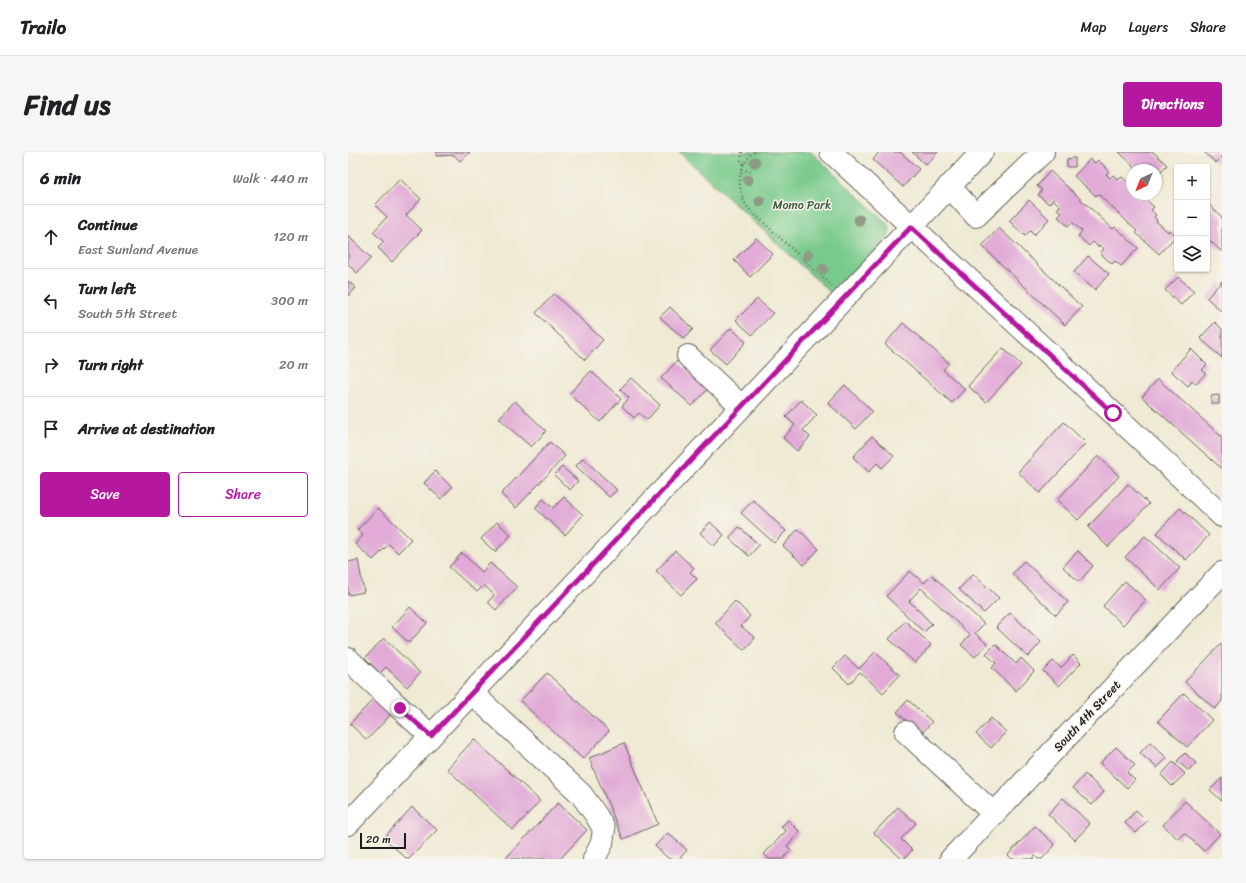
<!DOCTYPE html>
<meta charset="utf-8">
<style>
:root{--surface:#fff;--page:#f6f6f6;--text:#202124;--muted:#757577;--line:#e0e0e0;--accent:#b5179e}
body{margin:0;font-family:Sriracha,sans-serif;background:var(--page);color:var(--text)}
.controls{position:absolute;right:12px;top:12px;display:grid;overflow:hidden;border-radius:4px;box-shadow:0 1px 3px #0004}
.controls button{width:36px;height:36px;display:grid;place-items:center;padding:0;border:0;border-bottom:1px solid var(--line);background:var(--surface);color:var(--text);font:20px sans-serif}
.compass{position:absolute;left:778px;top:12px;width:36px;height:36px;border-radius:50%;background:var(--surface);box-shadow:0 1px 3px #0004;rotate:223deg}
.scale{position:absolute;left:12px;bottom:10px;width:46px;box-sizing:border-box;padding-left:4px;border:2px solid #1c1c1c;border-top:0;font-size:11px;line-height:14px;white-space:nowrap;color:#1c1c1c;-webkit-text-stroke:3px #f7f3e8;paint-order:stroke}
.stop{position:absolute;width:12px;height:12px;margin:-9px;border:3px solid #b5179e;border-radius:50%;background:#fff}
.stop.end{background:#b5179e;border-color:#fff;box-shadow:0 1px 4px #0008}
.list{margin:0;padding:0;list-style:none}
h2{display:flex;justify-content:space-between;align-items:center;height:52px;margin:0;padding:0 16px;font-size:17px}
h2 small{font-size:13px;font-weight:400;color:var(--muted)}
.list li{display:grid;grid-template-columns:26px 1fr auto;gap:12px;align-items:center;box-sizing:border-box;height:64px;padding:0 16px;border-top:1px solid var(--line)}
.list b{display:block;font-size:15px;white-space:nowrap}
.list p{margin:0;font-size:13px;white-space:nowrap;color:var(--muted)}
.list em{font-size:13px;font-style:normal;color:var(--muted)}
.actions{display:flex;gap:8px;padding:12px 16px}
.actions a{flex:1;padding:9px 0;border:1px solid var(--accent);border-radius:4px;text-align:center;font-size:14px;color:var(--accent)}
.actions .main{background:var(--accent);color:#fff}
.icon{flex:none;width:22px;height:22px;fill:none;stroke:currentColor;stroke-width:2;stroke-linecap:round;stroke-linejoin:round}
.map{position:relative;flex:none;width:874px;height:707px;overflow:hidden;border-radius:4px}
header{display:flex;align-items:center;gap:24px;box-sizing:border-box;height:56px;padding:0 20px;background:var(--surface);border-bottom:1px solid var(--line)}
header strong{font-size:19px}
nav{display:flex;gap:22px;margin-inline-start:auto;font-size:14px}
.intro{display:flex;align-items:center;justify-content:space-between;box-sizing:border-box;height:96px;padding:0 24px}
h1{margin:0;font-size:28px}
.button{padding:10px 18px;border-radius:4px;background:var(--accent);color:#fff;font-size:14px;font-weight:700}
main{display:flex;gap:24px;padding:0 24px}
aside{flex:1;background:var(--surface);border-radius:4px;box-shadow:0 1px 3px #0004}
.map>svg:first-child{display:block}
.green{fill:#78ca8c;stroke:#4a7354}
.building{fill:#e1aad7}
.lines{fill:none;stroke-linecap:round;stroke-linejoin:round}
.minor-casing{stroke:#66645c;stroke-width:24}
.path{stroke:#66645c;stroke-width:2.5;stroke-dasharray:1 3;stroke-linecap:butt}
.minor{stroke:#fff;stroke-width:22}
.tree{fill:#8d9a84}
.route{stroke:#b5179e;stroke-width:5}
.labels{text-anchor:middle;stroke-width:3;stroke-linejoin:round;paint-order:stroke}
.park-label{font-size:12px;fill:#3c5943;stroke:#f7f3e8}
.street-label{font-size:12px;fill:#1c1c1c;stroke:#f7f3e8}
</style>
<header>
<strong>Trailo</strong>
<nav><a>Map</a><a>Layers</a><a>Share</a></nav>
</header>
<div class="intro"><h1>Find us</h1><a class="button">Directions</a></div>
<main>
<aside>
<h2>6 min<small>Walk · 440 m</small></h2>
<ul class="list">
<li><svg class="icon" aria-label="ahead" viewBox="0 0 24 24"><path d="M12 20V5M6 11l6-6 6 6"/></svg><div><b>Continue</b><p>East Sunland Avenue</p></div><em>120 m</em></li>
<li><svg class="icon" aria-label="left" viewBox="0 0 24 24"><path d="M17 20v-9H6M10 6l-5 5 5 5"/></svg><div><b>Turn left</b><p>South 5th Street</p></div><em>300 m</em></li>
<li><svg class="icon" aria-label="right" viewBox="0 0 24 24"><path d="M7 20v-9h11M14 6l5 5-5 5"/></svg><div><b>Turn right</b></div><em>20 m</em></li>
<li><svg class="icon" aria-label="arrive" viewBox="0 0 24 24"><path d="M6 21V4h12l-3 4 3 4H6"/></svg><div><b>Arrive at destination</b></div></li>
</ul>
<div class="actions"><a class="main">Save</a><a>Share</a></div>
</aside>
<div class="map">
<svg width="874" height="707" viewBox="0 0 874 707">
<rect width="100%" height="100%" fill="#f7f3e8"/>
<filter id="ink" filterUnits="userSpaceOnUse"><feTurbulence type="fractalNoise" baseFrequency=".025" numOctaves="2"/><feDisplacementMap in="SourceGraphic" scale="8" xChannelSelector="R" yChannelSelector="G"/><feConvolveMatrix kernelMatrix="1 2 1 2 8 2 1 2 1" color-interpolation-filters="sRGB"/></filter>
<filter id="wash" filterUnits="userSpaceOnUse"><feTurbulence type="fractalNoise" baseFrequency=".012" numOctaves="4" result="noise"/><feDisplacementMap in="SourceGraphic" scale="16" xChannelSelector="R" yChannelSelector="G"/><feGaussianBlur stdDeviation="0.9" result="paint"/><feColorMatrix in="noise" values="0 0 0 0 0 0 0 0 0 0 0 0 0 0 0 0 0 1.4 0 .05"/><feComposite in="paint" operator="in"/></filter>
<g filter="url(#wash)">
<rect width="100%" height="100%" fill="#efead4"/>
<!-- green -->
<path class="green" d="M 331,0 L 463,0 L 540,72 C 543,77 542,81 539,86 L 485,143 Z"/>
<g id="blocks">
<!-- building -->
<path class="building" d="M 88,0 L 122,0 L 112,9 L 106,3 L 88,4 Z
M 531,0 L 552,0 L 571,17 L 555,35 L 525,8 Z
M 564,0 L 590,0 L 578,13 Z
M 771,0 L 805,0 L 819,13 L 808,24 L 808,18 L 790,18 Z
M 856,0 L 874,0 L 874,5 L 868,11 Z
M 727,6 L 727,15 L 719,15 L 719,7 Z
M 742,7 L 747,11 L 750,8 L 761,19 L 758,22 L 762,26 L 765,23 L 770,28 L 774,25 L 784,34 L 782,39 L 784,42 L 791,47 L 794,44 L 806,55 L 803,58 L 808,63 L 806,65 L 809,68 L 808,69 L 820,80 L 821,78 L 828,84 L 811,102 L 788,81 L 789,79 L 750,42 L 748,44 L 726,24 Z
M 702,19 L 765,77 L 767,75 L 790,96 L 773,114 L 767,109 L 764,112 L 752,101 L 756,97 L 752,93 L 750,95 L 745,90 L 741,94 L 730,84 L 734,79 L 724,70 L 720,74 L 710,65 L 714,61 L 709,57 L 712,54 L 705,47 L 701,52 L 690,43 L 694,38 L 689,34 Z
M 52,27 L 73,47 L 58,63 L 74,78 L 44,110 L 30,96 L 36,90 L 25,80 L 39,65 L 27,53 Z
M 681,48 L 701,67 L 686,83 L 682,79 L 677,84 L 661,69 Z
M 859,51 L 874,65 L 874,100 L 859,86 Z
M 651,76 L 734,155 L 717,173 L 634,94 Z
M 0,84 L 23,106 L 9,121 L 0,112 Z
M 408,86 L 425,102 L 402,125 L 386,108 Z
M 740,104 L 761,122 L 747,138 L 726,120 Z
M 830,125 L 846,139 L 833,153 L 817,138 Z
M 0,129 L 8,136 L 0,144 Z
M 874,129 L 874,160 L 859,146 Z
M 206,142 L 255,188 L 237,208 L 188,161 Z
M 409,147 L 425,161 L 404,183 L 388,168 Z
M 322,155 L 345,177 L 336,187 L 312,165 Z
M 867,170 L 874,177 L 874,206 L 852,186 Z
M 555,171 L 601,211 L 595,218 L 617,237 L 604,251 L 537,192 Z
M 383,176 L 398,190 L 378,212 L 362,198 Z
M 655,196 L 673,213 L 638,250 L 620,234 Z
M 843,197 L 859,213 L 854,218 L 858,221 L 848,232 L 844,229 L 840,234 L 823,219 Z
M 329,209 L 360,237 L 344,254 L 313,226 Z
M 243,219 L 273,247 L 252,270 L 221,242 Z
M 283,226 L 312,253 L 299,268 L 291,261 L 286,266 L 274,254 L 281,246 L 272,237 Z
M 810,227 L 874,285 L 874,317 L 794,245 Z
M 497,233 L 524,259 L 508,277 L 480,251 Z
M 871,243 L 871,252 L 863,252 L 863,244 Z
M 453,248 L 469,263 L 455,278 L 462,285 L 449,299 L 435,286 L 447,273 L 438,265 Z
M 167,249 L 198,279 L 183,295 L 151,266 Z
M 716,270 L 738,291 L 692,341 L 670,320 Z
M 524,284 L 546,304 L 534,316 L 529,311 L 521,320 L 505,305 Z
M 202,290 L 217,304 L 168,356 L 153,342 Z
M 750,304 L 771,324 L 730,368 L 709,348 Z
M 235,306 L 269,338 L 261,345 L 228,314 Z
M 214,315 L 230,329 L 222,338 L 206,323 Z
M 87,319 L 104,335 L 93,347 L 76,331 Z
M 780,332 L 801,352 L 760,395 L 740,375 Z
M 216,345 L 235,363 L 217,383 L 187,356 L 195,347 L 205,356 Z
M 405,348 L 438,379 L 426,391 L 393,361 Z
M 30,356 L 63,387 L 50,401 L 41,392 L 25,408 L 7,392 L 15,383 L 9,378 Z
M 832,356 L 861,383 L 838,408 L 809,381 Z
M 149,370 L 163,383 L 147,400 L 133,387 Z
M 362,370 L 376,383 L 366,394 L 352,381 Z
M 391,375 L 411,393 L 401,404 L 381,386 Z
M 450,377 L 471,397 L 456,413 L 435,394 Z
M 797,384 L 832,416 L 812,438 L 777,405 Z
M 327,399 L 346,416 L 342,420 L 349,427 L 333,443 L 308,419 Z
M 730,399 L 745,414 L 731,430 L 715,415 Z
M 114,401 L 134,420 L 142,411 L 169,435 L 148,458 L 140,450 L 146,443 L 136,433 L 129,440 L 101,415 Z
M 10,408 L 16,440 L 0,443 L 0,410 Z
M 676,409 L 720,450 L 708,463 L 664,422 Z
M 562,419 L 576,431 L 584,423 L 636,472 L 627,481 L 639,492 L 627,505 L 613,493 L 622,483 L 573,436 L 561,449 L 584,472 L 576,480 L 538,444 Z
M 625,422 L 651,446 L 636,461 L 611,437 Z
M 777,429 L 798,448 L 775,473 L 755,454 Z
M 387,449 L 402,464 L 393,474 L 407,486 L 396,498 L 367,471 Z
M 62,455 L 79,471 L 61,491 L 44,475 Z
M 662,461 L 693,490 L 680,505 L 648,475 Z
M 557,469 L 583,493 L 567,511 L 541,487 Z
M 36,486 L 72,521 L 59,535 L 38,515 L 32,521 L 17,506 Z
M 874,491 L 874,549 L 867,557 L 837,530 Z
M 647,492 L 668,512 L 673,506 L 686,519 L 668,539 L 644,516 L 648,511 L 638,502 Z
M 527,500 L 552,523 L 535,541 L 512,520 L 501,532 L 485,516 L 497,504 L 511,517 Z
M 725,503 L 733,511 L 711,534 L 695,519 L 705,509 L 713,516 Z
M 199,521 L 261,579 L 235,607 L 172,549 Z
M 836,541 L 864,568 L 839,595 L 810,569 Z
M 29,543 L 46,559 L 19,588 L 2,572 Z
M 560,548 L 584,570 L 573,582 L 549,560 Z
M 643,566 L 658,580 L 643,596 L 628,582 Z
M 126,587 L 192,649 L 165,678 L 99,617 Z
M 802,590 L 819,606 L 809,616 L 792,601 Z
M 276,591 L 310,672 L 275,687 L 241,606 Z
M 768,595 L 787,613 L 779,621 L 787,628 L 779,636 L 752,611 Z
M 837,601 L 848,611 L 841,619 L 829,609 Z
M 825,610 L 837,622 L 824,634 L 813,623 Z
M 737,622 L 756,640 L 744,653 L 725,636 Z
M 874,626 L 874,649 L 862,638 Z
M 715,646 L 742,672 L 727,688 L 700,662 Z
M 837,649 L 872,682 L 856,699 L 836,681 L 830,687 L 815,673 Z
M 210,651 L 239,678 L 212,707 L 157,707 Z
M 64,655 L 89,678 L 61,707 L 59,707 L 36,686 Z
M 550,655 L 568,671 L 553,687 L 564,698 L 556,707 L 554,707 L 526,681 Z
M 788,658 L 799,669 L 788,681 L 777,671 Z
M 440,668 L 452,680 L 439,694 L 443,698 L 435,707 L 421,707 L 416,702 L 438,679 L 433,675 Z
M 687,674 L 707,693 L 694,707 L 690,707 L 687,704 L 685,707 L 664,707 L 660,703 Z
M 320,681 L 339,698 L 331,707 L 321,707 L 307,694 Z"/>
</g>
</g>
<g filter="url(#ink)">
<use href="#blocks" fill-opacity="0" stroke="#66645c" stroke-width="1"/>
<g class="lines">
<!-- minor casing -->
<g class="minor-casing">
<path id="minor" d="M 483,0 L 733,231 L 874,364
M 601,34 L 628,64 L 695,0
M 340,204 L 393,254
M 0,507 L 52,556 L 83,584
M 124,541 L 233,642 L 248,663 L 256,677 L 254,691 L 246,707
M 558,580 L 646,662
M 0,672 L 634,0
M 603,707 L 874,421"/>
</g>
<!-- path -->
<path class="path" d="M 394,0 L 393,9 L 396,13
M 406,0 C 388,15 388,40 401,57 L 484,134
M 394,17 L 404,20"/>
<!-- minor -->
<use href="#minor" class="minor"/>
</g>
<!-- trees -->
<g class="tree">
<circle cx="407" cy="10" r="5.5"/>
<circle cx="400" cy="28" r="5.5"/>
<circle cx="412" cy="49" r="5.5"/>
<circle cx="511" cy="68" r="5.5"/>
<circle cx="460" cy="103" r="5.5"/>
<circle cx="475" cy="117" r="5.5"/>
</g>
</g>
<g class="lines" filter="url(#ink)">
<!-- route -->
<path class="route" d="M 52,556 L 83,584 L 563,75 L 765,261"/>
</g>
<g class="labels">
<!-- park labels -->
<g class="park-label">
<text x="454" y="57">Momo Park</text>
</g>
<!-- street labels -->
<g class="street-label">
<text transform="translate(739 564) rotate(-47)" y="4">South 4th Street</text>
</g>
</g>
</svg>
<div class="controls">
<button>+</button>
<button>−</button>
<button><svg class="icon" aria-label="layers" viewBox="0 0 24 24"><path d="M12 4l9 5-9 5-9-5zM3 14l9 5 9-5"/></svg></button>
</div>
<svg class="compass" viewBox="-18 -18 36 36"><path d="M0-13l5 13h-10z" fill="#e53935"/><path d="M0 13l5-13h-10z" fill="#757577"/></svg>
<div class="scale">20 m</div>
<div class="stop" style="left:765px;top:261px"></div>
<div class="stop end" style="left:52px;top:556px"></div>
</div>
</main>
